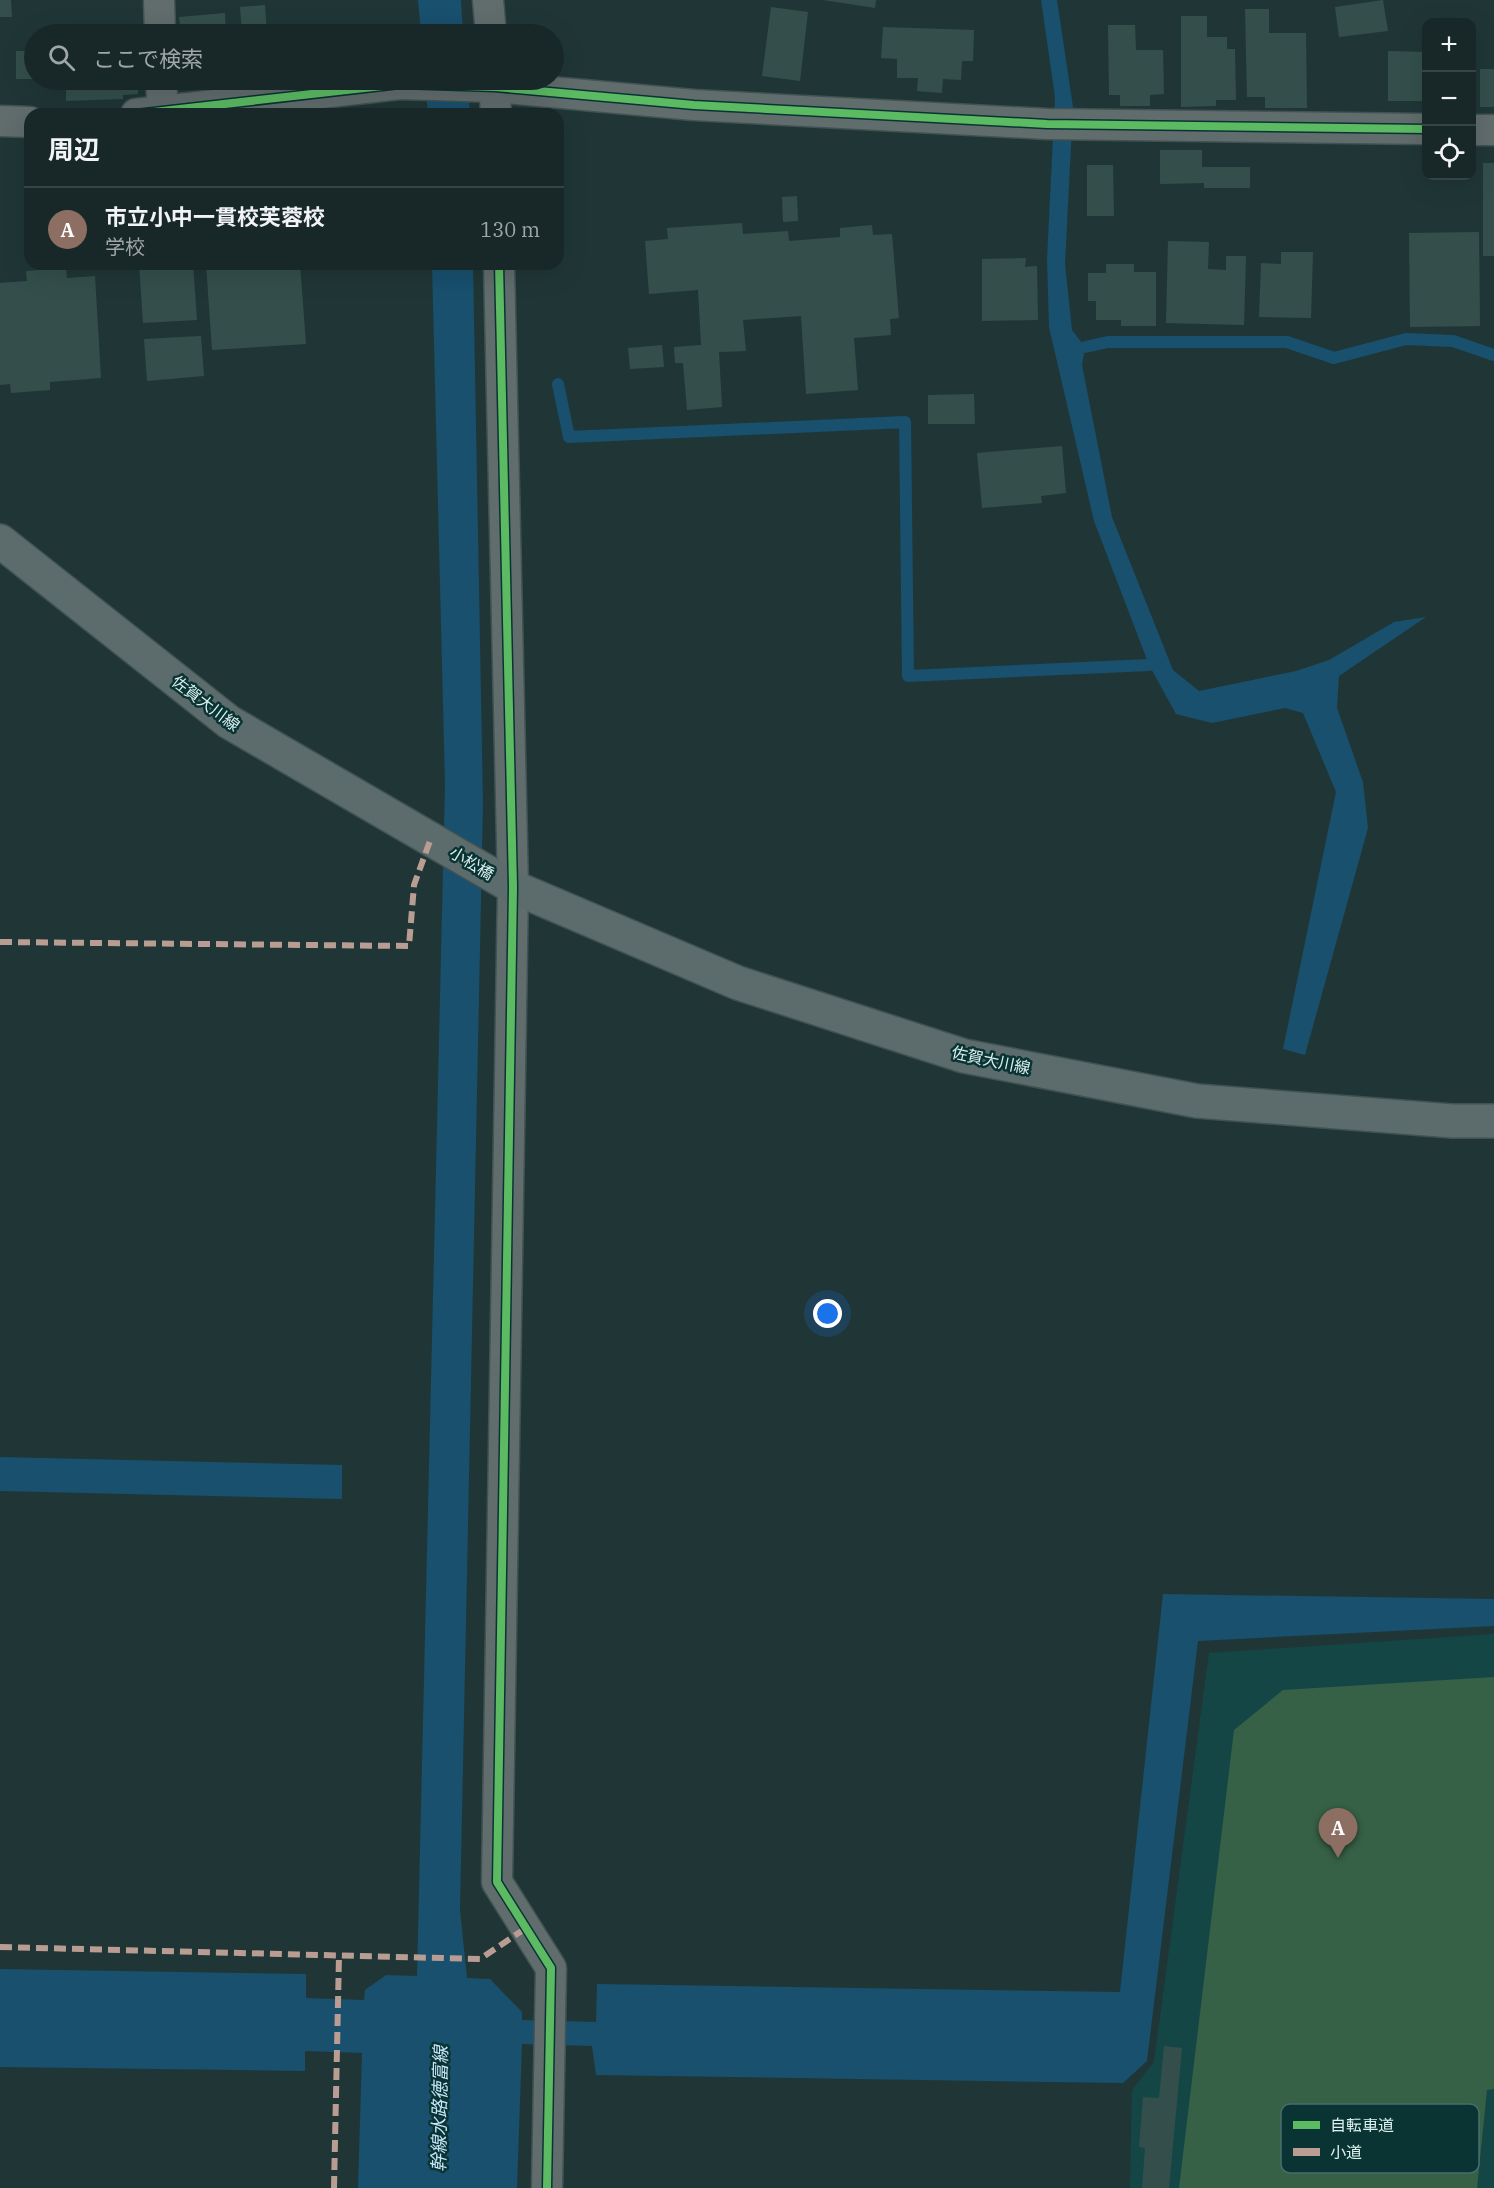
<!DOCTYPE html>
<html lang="ja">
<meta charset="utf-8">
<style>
:root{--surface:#182828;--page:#253434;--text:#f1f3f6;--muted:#9fa6a8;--line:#364445;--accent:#9aafae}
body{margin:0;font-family:"IBM Plex Serif","Noto Sans JP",serif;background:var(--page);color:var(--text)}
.controls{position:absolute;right:18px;top:18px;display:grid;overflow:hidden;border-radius:12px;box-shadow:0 6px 24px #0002}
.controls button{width:54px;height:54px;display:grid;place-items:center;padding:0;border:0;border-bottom:2px solid var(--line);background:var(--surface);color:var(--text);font:30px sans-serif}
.you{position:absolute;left:828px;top:1314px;width:21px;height:21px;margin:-15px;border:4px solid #fff;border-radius:50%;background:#1a73e8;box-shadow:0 0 0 9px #1a73e833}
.badge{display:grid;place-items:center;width:39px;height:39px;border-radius:50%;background:var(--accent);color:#fff;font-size:20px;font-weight:700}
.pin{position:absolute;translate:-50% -50px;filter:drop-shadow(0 2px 3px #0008)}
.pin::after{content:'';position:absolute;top:32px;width:21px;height:18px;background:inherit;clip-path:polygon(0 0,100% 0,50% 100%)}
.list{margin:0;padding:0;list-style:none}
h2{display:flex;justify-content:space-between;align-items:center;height:78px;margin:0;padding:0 24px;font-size:26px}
h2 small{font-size:20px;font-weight:400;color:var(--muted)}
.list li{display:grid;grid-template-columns:39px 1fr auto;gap:18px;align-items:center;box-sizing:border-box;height:84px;padding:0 24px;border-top:2px solid var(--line)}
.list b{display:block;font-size:22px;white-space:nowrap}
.list p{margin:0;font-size:20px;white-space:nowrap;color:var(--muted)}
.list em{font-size:20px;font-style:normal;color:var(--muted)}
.icon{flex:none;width:33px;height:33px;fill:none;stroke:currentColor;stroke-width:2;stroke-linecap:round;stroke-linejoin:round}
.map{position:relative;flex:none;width:1494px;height:2188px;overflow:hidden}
.search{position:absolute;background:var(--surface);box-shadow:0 6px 24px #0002;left:24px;top:24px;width:540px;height:66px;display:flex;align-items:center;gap:15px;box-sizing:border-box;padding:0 21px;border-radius:33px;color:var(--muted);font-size:22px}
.panel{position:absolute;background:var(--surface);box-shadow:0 6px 24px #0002;left:24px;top:108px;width:540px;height:162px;border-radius:18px}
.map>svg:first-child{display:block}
.built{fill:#154646}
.green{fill:#366146}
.water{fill:#18506e}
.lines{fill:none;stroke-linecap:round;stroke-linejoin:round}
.stream{stroke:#18506e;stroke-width:12}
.building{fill:#344f4b}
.minor-casing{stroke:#405252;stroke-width:33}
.primary-casing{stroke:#405252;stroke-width:36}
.minor{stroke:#616c6d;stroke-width:30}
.primary{stroke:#5c6c6d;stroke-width:33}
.quiet{stroke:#b99d93;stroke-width:6;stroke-dasharray:12 6;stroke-linecap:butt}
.cycleway-casing{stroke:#0a3434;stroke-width:11}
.cycleway{stroke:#5cba63;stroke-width:8}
.labels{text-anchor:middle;stroke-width:5;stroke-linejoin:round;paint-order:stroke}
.street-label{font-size:16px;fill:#dbf0ef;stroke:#0a3434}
.water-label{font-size:18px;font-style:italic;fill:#c6e6fa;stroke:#0a3434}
.key{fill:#0a3434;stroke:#496c6c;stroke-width:1.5}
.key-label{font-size:16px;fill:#dbf0ef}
</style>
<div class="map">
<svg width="1494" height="2188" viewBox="0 0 1494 2188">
<rect width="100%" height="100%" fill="#203636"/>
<!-- built -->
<path class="built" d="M 1494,1634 L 1494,2188 L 1130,2188 L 1132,2090 L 1154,2062 L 1209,1653 Z"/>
<!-- green -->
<path class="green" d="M 1494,1677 L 1494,2089 L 1487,2090 L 1477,2188 L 1179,2188 L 1234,1730 L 1283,1690 Z"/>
<!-- water -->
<path class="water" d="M 418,0 L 461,0 L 463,34 L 421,34 Z
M 1041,0 L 1057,0 L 1073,107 L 1065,264 L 1072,330 L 1085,347 L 1082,365 L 1112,517 L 1173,670 L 1199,691 L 1296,671 L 1329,660 L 1394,622 L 1426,617 L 1339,676 L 1337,708 L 1363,782 L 1368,828 L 1305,1055 L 1283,1049 L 1336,792 L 1303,713 L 1285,708 L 1212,723 L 1176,714 L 1149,665 L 1094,521 L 1049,327 L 1047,259 L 1055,97 Z
M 425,80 L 467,80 L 470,114 L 428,114 Z
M 432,264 L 473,264 L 483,803 L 460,1910 L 467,1978 L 490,1979 L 522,2012 L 522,2020 L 596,2022 L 597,1984 L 1120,1992 L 1163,1594 L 1494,1599 L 1494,1626 L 1198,1641 L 1147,2061 L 1123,2083 L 596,2075 L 592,2046 L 522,2044 L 517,2188 L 358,2188 L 362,2053 L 305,2051 L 305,2071 L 0,2067 L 0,1969 L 306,1974 L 306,1998 L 364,2000 L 365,1990 L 386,1975 L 417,1976 L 445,785 Z
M 0,1457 L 342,1465 L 342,1499 L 0,1491 Z"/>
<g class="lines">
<!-- stream -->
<path class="stream" d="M 1085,347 L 1108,342 L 1287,342 L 1334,358 L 1406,339 L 1453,341 L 1494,355
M 558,384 L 569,437 L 905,422 L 908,676 L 1149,665"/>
</g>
<!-- building -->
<path class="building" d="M 0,0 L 11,0 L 12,17 L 0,17 Z
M 823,0 L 876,0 L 875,8 Z
M 1383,0 L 1388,31 L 1339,37 L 1335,7 Z
M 265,5 L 267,34 L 242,34 L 240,7 Z
M 771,7 L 808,12 L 800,81 L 762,76 Z
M 1245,9 L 1269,9 L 1269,33 L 1306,33 L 1307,108 L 1265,108 L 1265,97 L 1247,97 Z
M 225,13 L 226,34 L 181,34 L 179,17 Z
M 1181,16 L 1207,16 L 1207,37 L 1227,37 L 1227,49 L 1235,49 L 1236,100 L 1216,100 L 1216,106 L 1181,107 Z
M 1108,25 L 1135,25 L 1136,50 L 1163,50 L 1164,94 L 1150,95 L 1150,106 L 1120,106 L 1120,95 L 1109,95 Z
M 883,27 L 974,30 L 973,61 L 962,61 L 961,80 L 943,79 L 942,93 L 917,91 L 918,78 L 897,78 L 897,59 L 881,58 Z
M 16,51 L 34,51 L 34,79 L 16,79 Z
M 1388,51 L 1426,52 L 1426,101 L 1388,101 Z
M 1480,69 L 1494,69 L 1494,107 L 1480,107 Z
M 66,80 L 138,80 L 138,94 L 123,95 L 123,99 L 66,101 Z
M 1160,150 L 1202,150 L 1202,167 L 1250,167 L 1250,188 L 1204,188 L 1204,183 L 1160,184 Z
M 1483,163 L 1494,163 L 1494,256 L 1483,256 Z
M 1087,165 L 1113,165 L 1114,216 L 1087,216 Z
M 797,196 L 798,221 L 783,222 L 782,197 Z
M 742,223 L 743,234 L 788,231 L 789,241 L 840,237 L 840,228 L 872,225 L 873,235 L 892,234 L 899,318 L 890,319 L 891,335 L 854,338 L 858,390 L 806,394 L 801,316 L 743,320 L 746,351 L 719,352 L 722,407 L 687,410 L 683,363 L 675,363 L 674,347 L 701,345 L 698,290 L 649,294 L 645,241 L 668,239 L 667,228 Z
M 1479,232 L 1480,326 L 1410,327 L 1409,233 Z
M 1168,241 L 1209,242 L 1208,269 L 1226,270 L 1226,256 L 1246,256 L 1244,325 L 1166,323 Z
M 1281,252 L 1313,252 L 1311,318 L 1259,317 L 1261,263 L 1281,264 Z
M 1026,258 L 1025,267 L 1037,266 L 1038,320 L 982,321 L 982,259 Z
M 139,264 L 193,264 L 197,320 L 143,323 Z
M 206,264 L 300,264 L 306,344 L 212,350 Z
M 1106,264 L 1134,264 L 1134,272 L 1156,272 L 1156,326 L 1121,326 L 1121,320 L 1096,320 L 1096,301 L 1088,301 L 1088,273 L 1106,273 Z
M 66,268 L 67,278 L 95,276 L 101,378 L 50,382 L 50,390 L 11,393 L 10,384 L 0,385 L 0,283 L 27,281 L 26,271 Z
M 201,336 L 204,376 L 147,381 L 144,339 Z
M 662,345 L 664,367 L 630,369 L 628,348 Z
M 974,394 L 975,424 L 928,424 L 928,395 Z
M 1062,446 L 1066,493 L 1041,496 L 1042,503 L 982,508 L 977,453 Z
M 1164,2046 L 1182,2048 L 1169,2188 L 1142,2188 L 1145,2148 L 1139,2147 L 1143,2097 L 1159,2098 Z"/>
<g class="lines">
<!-- minor casing -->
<g class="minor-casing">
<path id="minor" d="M 159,0 L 160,34
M 488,0 L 491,34
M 161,80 L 163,112
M 494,80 L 496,114
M 136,114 L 400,84 L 495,87 L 694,105 L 1047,124 L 1426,129
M 0,121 L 30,122
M 1472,130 L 1494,130
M 499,264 L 513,887 L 497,1882 L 551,1968 L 547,2188"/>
</g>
<!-- primary casing -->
<g class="primary-casing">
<path id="primary" d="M 0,541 L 229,722 L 513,887 L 738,983 L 964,1056 L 1197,1101 L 1452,1121 L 1494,1121"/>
</g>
<!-- minor -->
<use href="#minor" class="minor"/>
<!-- primary -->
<use href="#primary" class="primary"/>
<!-- quiet -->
<path class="quiet" d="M 0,942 L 409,946 L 414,885 L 431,838
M 0,1947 L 480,1959 L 526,1928
M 334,2188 L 339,1956"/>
<!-- cycleway casing -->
<g class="cycleway-casing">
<path id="cycleway" d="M 136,114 L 400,84 L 495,87 L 694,105 L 1047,124 L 1426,129
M 499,264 L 513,887 L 497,1882 L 551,1968 L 547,2188"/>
</g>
<!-- cycleway -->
<use href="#cycleway" class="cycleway"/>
</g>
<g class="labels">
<!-- street labels -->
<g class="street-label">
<text transform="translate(206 703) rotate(37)" y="6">佐賀大川線</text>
<text transform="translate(472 863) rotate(31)" y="6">小松橋</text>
<text transform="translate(991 1060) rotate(12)" y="6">佐賀大川線</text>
</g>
<!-- water labels -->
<g class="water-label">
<text transform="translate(440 2109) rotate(-89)" y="6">幹線水路徳富線</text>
</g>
</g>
<!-- legend -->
<rect x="1281" y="2104" width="198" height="69" rx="9" class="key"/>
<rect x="1293" y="2121" width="27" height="8" fill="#5cba63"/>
<rect x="1293" y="2148" width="27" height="8" fill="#b99d93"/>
<g class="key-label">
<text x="1330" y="2131">自転車道</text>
<text x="1330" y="2158">小道</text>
</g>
</svg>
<div class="controls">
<button>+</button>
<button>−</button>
<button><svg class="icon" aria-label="locate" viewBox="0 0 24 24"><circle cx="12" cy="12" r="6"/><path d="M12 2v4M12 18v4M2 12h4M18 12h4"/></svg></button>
</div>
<div class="you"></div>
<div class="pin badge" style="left:1338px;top:1858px;background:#8d6e63">A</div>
<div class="search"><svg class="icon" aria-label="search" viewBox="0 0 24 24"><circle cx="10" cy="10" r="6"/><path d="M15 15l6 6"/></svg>ここで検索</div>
<section class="panel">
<h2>周辺<small></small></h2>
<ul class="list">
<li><span class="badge" style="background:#8d6e63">A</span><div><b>市立小中一貫校芙蓉校</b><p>学校</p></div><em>130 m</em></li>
</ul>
</section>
</div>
